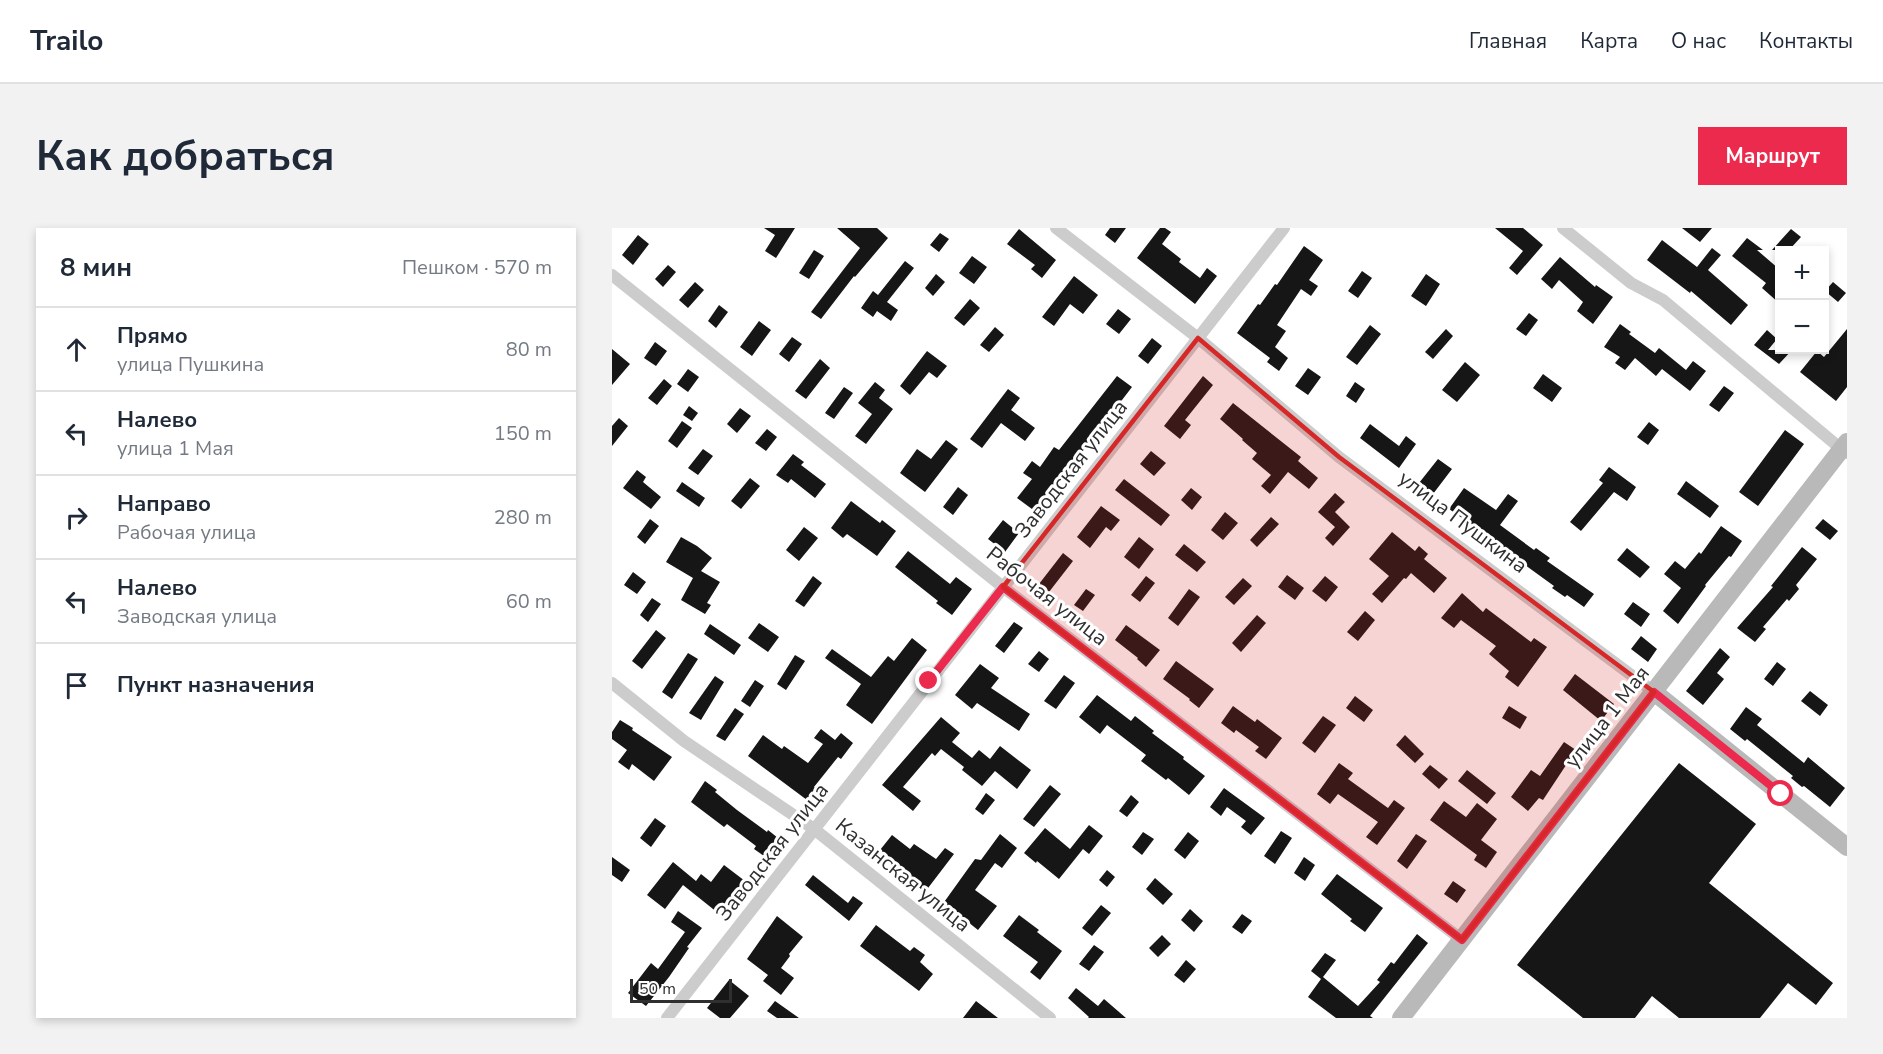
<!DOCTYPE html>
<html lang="ru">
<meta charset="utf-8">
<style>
:root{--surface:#fff;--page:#f2f2f3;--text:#1f2937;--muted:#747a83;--line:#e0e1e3;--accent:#ec2a4d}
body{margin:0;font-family:"Nunito Sans",sans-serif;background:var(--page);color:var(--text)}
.controls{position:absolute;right:18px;top:18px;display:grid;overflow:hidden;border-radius:0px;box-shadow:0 3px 9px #0003}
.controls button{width:54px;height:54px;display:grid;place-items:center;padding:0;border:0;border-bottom:2px solid var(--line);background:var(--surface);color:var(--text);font:30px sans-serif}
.scale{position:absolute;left:18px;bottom:15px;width:102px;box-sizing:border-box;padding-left:6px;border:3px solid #2f2f2f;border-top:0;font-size:16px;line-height:21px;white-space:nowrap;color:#2f2f2f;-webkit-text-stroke:4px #fff;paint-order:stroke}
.stop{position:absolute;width:18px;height:18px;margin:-14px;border:4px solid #ec2a4d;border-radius:50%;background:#fff}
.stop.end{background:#ec2a4d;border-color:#fff;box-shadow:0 2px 6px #0008}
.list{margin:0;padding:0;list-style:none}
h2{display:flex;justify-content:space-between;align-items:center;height:78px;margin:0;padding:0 24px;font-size:26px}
h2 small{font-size:20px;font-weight:400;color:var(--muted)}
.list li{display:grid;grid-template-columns:39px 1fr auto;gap:18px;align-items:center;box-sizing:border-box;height:84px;padding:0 24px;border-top:2px solid var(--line)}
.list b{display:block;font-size:22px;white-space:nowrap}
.list p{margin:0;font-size:20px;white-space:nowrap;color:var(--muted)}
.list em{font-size:20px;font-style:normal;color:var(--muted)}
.icon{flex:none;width:33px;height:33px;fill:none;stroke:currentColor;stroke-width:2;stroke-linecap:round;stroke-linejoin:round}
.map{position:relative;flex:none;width:1235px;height:790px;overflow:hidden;border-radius:0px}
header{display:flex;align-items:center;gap:36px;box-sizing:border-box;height:84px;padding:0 30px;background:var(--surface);border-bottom:2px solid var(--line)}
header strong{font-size:28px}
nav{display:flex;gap:33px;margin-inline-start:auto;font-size:21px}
.intro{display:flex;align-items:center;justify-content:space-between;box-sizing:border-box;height:144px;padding:0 36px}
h1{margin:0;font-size:42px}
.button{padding:15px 27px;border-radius:0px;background:var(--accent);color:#fff;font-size:21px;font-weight:700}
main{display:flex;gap:36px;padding:0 36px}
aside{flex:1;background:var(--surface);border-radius:0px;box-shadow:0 3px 9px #0003}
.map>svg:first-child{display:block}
.building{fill:#161616}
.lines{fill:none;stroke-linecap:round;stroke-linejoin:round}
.street{stroke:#ccc;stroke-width:12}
.secondary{stroke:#b9b9b9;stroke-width:18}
.route{stroke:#ec2a4d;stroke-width:8}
.marked{fill:#d62828;fill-opacity:0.2;stroke:#d62828;stroke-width:4.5;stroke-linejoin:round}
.labels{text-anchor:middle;stroke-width:6;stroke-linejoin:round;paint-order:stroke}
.street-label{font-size:21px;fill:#2f2f2f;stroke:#fff}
</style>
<header>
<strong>Trailo</strong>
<nav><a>Главная</a><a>Карта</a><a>О нас</a><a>Контакты</a></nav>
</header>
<div class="intro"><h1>Как добраться</h1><a class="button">Маршрут</a></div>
<main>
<aside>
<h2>8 мин<small>Пешком · 570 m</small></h2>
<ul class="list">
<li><svg class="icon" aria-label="ahead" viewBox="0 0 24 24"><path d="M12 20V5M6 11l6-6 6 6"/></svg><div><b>Прямо</b><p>улица Пушкина</p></div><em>80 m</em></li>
<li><svg class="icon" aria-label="left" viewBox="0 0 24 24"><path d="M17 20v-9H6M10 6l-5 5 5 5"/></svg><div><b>Налево</b><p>улица 1 Мая</p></div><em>150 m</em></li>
<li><svg class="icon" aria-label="right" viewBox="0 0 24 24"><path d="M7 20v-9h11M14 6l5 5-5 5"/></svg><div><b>Направо</b><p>Рабочая улица</p></div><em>280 m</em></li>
<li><svg class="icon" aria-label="left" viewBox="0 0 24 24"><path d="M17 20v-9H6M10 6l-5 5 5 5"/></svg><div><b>Налево</b><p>Заводская улица</p></div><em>60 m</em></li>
<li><svg class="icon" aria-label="arrive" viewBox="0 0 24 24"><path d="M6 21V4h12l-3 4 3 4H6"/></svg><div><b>Пункт назначения</b></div></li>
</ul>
</aside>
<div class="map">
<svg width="1235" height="790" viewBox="0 0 1235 790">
<rect width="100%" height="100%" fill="#fff"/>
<!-- building -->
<path class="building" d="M 152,0 L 183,0 L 164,30 L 153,23 L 163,7 Z
M 225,0 L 265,0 L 276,10 L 243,49 L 242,48 L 209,91 L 199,84 L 248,20 Z
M 498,0 L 514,0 L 503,15 L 493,7 Z
M 548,0 L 553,0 L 559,4 L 550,16 L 569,31 L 567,34 L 588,50 L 595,40 L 605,48 L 583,76 L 525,30 Z
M 883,0 L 911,0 L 931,17 L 905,47 L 897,40 L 911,23 Z
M 1070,0 L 1100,0 L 1088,14 Z
M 407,1 L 444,32 L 430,50 L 419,41 L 423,37 L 395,16 Z
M 1179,1 L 1189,9 L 1177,22 L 1160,22 Z
M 328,5 L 337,11 L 327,24 L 318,17 Z
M 26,7 L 37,16 L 21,37 L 10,27 Z
M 1135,10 L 1151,22 L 1145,22 L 1167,41 L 1167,75 L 1150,60 L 1154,55 L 1120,28 Z
M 1050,12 L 1085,39 L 1100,20 L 1109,27 L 1096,42 L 1136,77 L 1119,97 L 1079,63 L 1078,65 L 1035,32 Z
M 692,18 L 711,32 L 697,52 L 706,58 L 699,68 L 689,61 L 665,97 L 674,103 L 663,119 L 676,130 L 667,143 L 655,134 L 658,130 L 625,105 L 646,76 L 648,77 L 663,56 L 665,57 Z
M 202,22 L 212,28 L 197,51 L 187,45 Z
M 360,28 L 375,39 L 362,56 L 347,45 Z
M 948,29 L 983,59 L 984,57 L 1001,69 L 981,96 L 965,83 L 971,74 L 947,52 L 940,61 L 929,51 Z
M 293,33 L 302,40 L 275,74 L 286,82 L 279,93 L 265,83 L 261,89 L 249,80 L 261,63 L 266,67 Z
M 56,37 L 64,44 L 51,59 L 43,51 Z
M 750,43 L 760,50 L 746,70 L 736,63 Z
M 324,46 L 333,54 L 321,68 L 313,60 Z
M 814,46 L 828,56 L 814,78 L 799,68 Z
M 462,48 L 486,67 L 471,86 L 458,76 L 442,98 L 430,89 Z
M 83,54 L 92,62 L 76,80 L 67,72 Z
M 1221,54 L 1234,65 L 1226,74 L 1213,63 Z
M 358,71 L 368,80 L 352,98 L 342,90 Z
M 107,77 L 116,84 L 104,100 L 96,93 Z
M 506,81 L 519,91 L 507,106 L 494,96 Z
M 917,85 L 926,92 L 914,108 L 904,101 Z
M 147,93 L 159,102 L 140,128 L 128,119 Z
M 1008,96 L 1019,104 L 1017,106 L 1043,125 L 1047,120 L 1074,142 L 1081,133 L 1094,143 L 1078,163 L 1050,141 L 1044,148 L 1023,130 L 1013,142 L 1003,135 L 1008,129 L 992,119 Z
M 758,97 L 769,106 L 745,137 L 734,129 Z
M 383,99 L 392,107 L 377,124 L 368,117 Z
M 834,101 L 841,108 L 821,131 L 813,124 Z
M 1235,101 L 1235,159 L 1224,173 L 1188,144 L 1205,123 L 1212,129 Z
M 1155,102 L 1165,111 L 1156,122 L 1180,122 L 1167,136 L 1142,117 Z
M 180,109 L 190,116 L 177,134 L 167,126 Z
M 540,110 L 550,118 L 536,136 L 526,128 Z
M 43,114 L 55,123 L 44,138 L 32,130 Z
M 0,121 L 18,136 L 0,157 Z
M 315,123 L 335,138 L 325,150 L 317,144 L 298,167 L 288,158 Z
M 208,131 L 218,140 L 194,171 L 183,163 Z
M 853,134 L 868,147 L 845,174 L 830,162 Z
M 696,140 L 709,149 L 696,167 L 683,158 Z
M 76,141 L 87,149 L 76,164 L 65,156 Z
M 931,146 L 950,160 L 940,174 L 921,160 Z
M 505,148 L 520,159 L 424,284 L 405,270 L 420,251 L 411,245 L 420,233 L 428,239 L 442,219 L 447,222 Z
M 591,148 L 601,157 L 573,192 L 579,197 L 568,211 L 552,198 Z
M 52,151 L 60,158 L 45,177 L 36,170 Z
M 263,154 L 273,162 L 267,170 L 281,181 L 254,216 L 243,208 L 260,186 L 246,175 Z
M 743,154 L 753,161 L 744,175 L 734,168 Z
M 1112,158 L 1122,165 L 1107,184 L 1097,177 Z
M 232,159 L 241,165 L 222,191 L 213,185 Z
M 396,161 L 408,170 L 399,182 L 423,200 L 413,213 L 389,195 L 370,220 L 358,211 Z
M 621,175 L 689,229 L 686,233 L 706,250 L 697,261 L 676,244 L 658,266 L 649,258 L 659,247 L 640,231 L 645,225 L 630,212 L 631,211 L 608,191 Z
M 77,178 L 86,185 L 80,193 L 71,187 Z
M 128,180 L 139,188 L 125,205 L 115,196 Z
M 7,190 L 16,198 L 0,218 L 0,198 Z
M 70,193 L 80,200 L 65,220 L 56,213 Z
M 1037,194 L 1047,202 L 1036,217 L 1025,209 Z
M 758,196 L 787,218 L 794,208 L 804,216 L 787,240 L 748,210 Z
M 155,201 L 165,209 L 154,223 L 143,215 Z
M 1173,202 L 1192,216 L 1146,278 L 1127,264 Z
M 334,212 L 346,221 L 313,264 L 288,245 L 305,221 L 319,231 Z
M 91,221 L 101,228 L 86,247 L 76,240 Z
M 539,223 L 554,235 L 542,248 L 528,236 Z
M 181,226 L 192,234 L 189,237 L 214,256 L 203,270 L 179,251 L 176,255 L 164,247 Z
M 826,231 L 840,241 L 821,266 L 807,255 Z
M 997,239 L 1024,259 L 1015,273 L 1002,264 L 969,303 L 958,294 L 991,255 L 987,252 Z
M 25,242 L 34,249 L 31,254 L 49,269 L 39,281 L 11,260 Z
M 138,250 L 148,258 L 129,281 L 119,273 Z
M 512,251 L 558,287 L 549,298 L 503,262 Z
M 1074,253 L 1107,278 L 1098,290 L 1065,266 Z
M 70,254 L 93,270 L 87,279 L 64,263 Z
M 346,259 L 356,267 L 341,287 L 331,279 Z
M 579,260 L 590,269 L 580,282 L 569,272 Z
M 852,260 L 884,282 L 896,266 L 906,273 L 888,297 L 922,322 L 924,320 L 938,330 L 935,333 L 982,366 L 972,379 L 955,367 L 953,369 L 940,360 L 942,358 L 906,332 L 905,334 L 890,323 L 891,321 L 868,304 L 869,303 L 837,281 Z
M 723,265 L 733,274 L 723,284 L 738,299 L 721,318 L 713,310 L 723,299 L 706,284 Z
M 239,273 L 268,295 L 270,292 L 284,303 L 265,328 L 235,306 L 231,310 L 219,300 Z
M 489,278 L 508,292 L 499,303 L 494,299 L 478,320 L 465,309 Z
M 613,284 L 626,295 L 611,312 L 599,302 Z
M 659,289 L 667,296 L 645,319 L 638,312 Z
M 38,291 L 47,298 L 33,316 L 25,309 Z
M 1211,291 L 1226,303 L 1218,312 L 1203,300 Z
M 391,292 L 407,305 L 393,324 L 376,311 Z
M 1109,298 L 1130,313 L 1119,329 L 1117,328 L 1093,357 L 1094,358 L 1066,396 L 1051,383 L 1069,360 L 1052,346 L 1063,333 L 1073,341 L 1087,324 L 1089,326 Z
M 192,299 L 206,310 L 187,333 L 174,322 Z
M 780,304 L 803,323 L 807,318 L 816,326 L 812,331 L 835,350 L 822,365 L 799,345 L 794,351 L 792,350 L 770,375 L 760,366 L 777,348 L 757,331 Z
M 69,309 L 85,318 L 100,330 L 89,343 L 108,354 L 95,375 L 99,377 L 93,386 L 69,372 L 81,350 L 54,334 Z
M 527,309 L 542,321 L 527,341 L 512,329 Z
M 572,316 L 594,334 L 585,344 L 563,327 Z
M 1190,319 L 1205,331 L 1184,357 L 1187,361 L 1177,373 L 1175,371 L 1151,399 L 1154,401 L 1143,414 L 1125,400 L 1161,359 L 1159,358 Z
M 1015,320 L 1038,339 L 1028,350 L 1005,332 Z
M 296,323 L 338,356 L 344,349 L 360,361 L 340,387 L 324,375 L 326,373 L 283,339 Z
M 451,325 L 461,333 L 437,364 L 427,356 Z
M 21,344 L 34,354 L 25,366 L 12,357 Z
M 675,347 L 692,360 L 683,372 L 666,359 Z
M 201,348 L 210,355 L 192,379 L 183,373 Z
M 534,348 L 543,355 L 528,374 L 519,367 Z
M 713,348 L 726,359 L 714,374 L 700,363 Z
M 631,350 L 640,358 L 622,377 L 613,369 Z
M 474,361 L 483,367 L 471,383 L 462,377 Z
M 577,361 L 588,369 L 566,398 L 556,390 Z
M 850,365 L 871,384 L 874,380 L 919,414 L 922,410 L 935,419 L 906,459 L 893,449 L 897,443 L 877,426 L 884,418 L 849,392 L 842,400 L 829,390 Z
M 40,370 L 49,376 L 36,394 L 28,387 Z
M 1021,374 L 1038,386 L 1029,399 L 1012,386 Z
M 753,383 L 763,392 L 746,413 L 735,404 Z
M 645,387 L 654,395 L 629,424 L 620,415 Z
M 402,394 L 411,400 L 392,425 L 383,418 Z
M 147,395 L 167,409 L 156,424 L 136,410 Z
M 98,396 L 129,417 L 122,427 L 92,406 Z
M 514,397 L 548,422 L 534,439 L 525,431 L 526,430 L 503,412 Z
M 44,402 L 54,410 L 30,441 L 20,433 Z
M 1029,408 L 1045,421 L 1036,434 L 1019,421 Z
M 300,410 L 315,422 L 260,496 L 234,477 L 249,456 L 213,430 L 220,421 L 259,449 L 276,428 L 282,433 Z
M 1108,420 L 1118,429 L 1105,445 L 1112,451 L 1091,477 L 1074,463 Z
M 427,423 L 437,431 L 427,444 L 416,436 Z
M 76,425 L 86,431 L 60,471 L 50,464 Z
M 183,427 L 193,433 L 174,462 L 165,456 Z
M 564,433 L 602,461 L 587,480 L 577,472 L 578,471 L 551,451 Z
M 1165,434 L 1174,441 L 1161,458 L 1152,451 Z
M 368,436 L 387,450 L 379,460 L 418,486 L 407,503 L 365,475 L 360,481 L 343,467 Z
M 963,446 L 1002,476 L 989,493 L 951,462 Z
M 452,447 L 463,455 L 444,481 L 432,473 Z
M 103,448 L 112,454 L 89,492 L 77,485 Z
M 143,452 L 152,458 L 138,479 L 129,473 Z
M 1198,463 L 1216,477 L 1208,488 L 1189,473 Z
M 485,467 L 519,493 L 523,488 L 542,503 L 540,505 L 572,529 L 571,531 L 593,548 L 577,567 L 556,550 L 554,552 L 529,533 L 534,527 L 495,497 L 488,506 L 467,489 Z
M 743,468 L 761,482 L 752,494 L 734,480 Z
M 621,478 L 643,494 L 645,491 L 670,510 L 654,531 L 643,523 L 647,519 L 624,502 L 622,505 L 609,495 Z
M 897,478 L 915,489 L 908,501 L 890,490 Z
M 1134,479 L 1150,491 L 1145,497 L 1192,535 L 1196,529 L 1233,560 L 1218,579 L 1192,558 L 1190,559 L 1179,550 L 1181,548 L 1135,511 L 1133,513 L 1118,501 Z
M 123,480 L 132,486 L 113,513 L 104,508 Z
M 711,488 L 724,497 L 703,525 L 690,515 Z
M 329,489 L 348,505 L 340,514 L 360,530 L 367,522 L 378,531 L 388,518 L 419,542 L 405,561 L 383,543 L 370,558 L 350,542 L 352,539 L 329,521 L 323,528 L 320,525 L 291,559 L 309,573 L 301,583 L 270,557 Z
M 8,492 L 21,500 L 20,502 L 60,529 L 42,553 L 20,536 L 17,542 L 6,534 L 15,522 L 0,511 L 0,504 Z
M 209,501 L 223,512 L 229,505 L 241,515 L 229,531 L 226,529 L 202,559 L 204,560 L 195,572 L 136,528 L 151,507 L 170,521 L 172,518 L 196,535 L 211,516 L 202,510 Z
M 793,507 L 812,526 L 803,535 L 784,517 Z
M 952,514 L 964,522 L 931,572 L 927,570 L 916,583 L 899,569 L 919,542 L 928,548 Z
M 727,535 L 741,545 L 736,551 L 776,580 L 782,572 L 793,580 L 765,617 L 754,609 L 766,594 L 726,566 L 718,576 L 705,566 Z
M 1067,535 L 1144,596 L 1097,655 L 1221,755 L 1204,777 L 1176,755 L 1148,790 L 1067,790 L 1040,768 L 1023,790 L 971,790 L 905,737 Z
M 818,537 L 836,551 L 827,561 L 810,546 Z
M 855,542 L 884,565 L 875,576 L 846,553 Z
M 93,553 L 105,562 L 103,564 L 125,582 L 155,604 L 156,602 L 166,610 L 152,628 L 142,621 L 144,618 L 115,596 L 112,599 L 79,574 Z
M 438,557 L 449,566 L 422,599 L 411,591 Z
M 612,560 L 653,590 L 639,607 L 629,599 L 634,593 L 615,579 L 609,588 L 598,579 Z
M 374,565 L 383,572 L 371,587 L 363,581 Z
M 519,567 L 527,574 L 515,589 L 507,583 Z
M 832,573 L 854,589 L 865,575 L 885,591 L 869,612 L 885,624 L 874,640 L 862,632 L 865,627 L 818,592 Z
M 43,590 L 54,598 L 39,619 L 28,610 Z
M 477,597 L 491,608 L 477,626 L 471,621 L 447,651 L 425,633 L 424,635 L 412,625 L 433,600 L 458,621 Z
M 669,603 L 680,610 L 663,636 L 652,628 Z
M 531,604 L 542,611 L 530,627 L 520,619 Z
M 576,604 L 587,613 L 573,631 L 562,622 Z
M 388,606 L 405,620 L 390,640 L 383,635 L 363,662 L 385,678 L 366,702 L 346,686 L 345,687 L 330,677 L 363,631 L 369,632 Z
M 804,606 L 815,613 L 795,641 L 785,633 Z
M 280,607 L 298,621 L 302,616 L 324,631 L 333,620 L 342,626 L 313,664 L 296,651 L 292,656 L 280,647 L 288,637 L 268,622 Z
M 0,629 L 18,642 L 10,654 L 0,647 Z
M 692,629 L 703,637 L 693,653 L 682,645 Z
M 61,634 L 84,653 L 89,646 L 99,654 L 112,637 L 133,653 L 106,685 L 71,657 L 53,681 L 35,667 Z
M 495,642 L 503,649 L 495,659 L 487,652 Z
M 725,646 L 771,680 L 753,704 L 738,693 L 740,691 L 709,666 Z
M 201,647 L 236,675 L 241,668 L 251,675 L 237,693 L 193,657 Z
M 543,650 L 561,666 L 551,677 L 534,661 Z
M 841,653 L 854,662 L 845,675 L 832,666 Z
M 489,677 L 499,685 L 480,708 L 470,700 Z
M 578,681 L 591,693 L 582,704 L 569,692 Z
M 66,683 L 90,700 L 75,719 L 77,720 L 57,749 L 34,778 L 16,765 L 39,735 L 46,741 L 73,704 L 59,694 Z
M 630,686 L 640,693 L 630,706 L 620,699 Z
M 407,687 L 427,702 L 425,704 L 450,723 L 428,752 L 418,744 L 426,734 L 391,708 Z
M 165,688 L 191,709 L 177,726 L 178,728 L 169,740 L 182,750 L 169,767 L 151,753 L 156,747 L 135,731 Z
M 264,697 L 298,723 L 302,719 L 313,727 L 308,734 L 321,746 L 307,763 L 248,718 Z
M 805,706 L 816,715 L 758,788 L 761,790 L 724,790 L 696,769 L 709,751 L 699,743 L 713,725 L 724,732 L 711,749 L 746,778 L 768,754 L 765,752 L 779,734 L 782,736 Z
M 550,707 L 559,716 L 546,729 L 537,720 Z
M 482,717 L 492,724 L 477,743 L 467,736 Z
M 574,732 L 584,741 L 572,755 L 562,747 Z
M 117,752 L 137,768 L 118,790 L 108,790 L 95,780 Z
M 464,760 L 486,778 L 492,771 L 514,790 L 476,790 L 477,789 L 456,770 Z
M 163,773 L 187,790 L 165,790 L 155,783 Z
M 364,773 L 386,790 L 351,790 Z"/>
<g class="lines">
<!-- street -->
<path class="street" d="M 444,0 L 586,110 L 727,229 L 1042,464
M 951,0 L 1019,55 L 1051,72 L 1234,225
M 0,47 L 391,359 L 850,712
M 0,455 L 72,513 L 202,601 L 438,790
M 55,790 L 672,0"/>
<!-- secondary -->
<path class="secondary" d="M 1042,464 L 1235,619
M 789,790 L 1235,214"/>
</g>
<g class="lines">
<!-- route -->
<path class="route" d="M 317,453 L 391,359 L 850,712 L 1042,464 L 1169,566"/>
</g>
<!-- marked area -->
<path class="marked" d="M 586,110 L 727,229 L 1042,464 L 850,712 L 391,359 Z"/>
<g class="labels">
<!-- street labels -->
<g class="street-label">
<text transform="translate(459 241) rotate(-52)" y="7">Заводская улица</text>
<text transform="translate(851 294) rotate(37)" y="7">улица Пушкина</text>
<text transform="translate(435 368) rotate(38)" y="7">Рабочая улица</text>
<text transform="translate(995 489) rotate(-52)" y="7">улица 1 Мая</text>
<text transform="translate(160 624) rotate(-52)" y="7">Заводская улица</text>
<text transform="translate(291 647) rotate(39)" y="7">Казанская улица</text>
</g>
</g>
</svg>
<div class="controls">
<button>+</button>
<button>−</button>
</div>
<div class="scale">50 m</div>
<div class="stop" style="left:1169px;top:566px"></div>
<div class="stop end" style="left:317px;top:453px"></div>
</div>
</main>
